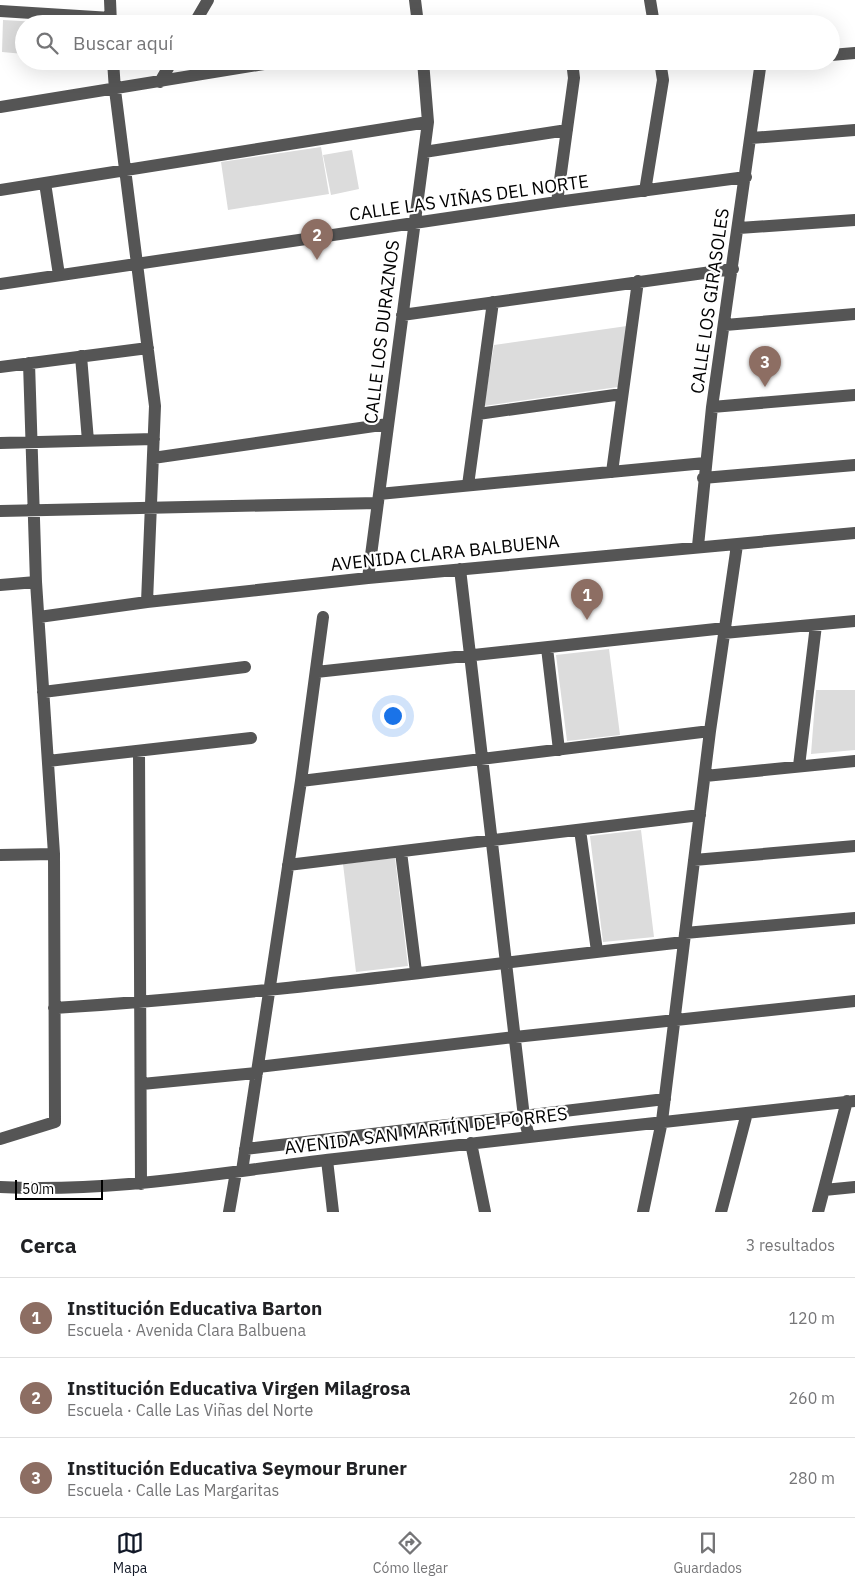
<!DOCTYPE html>
<html lang="es">
<meta charset="utf-8">
<style>
:root{--surface:#fff;--page:#f6f6f6;--text:#202124;--muted:#757577;--line:#e0e0e0;--accent:#111827}
body{margin:0;font-family:"IBM Plex Sans",sans-serif;background:var(--page);color:var(--text)}
.scale{position:absolute;left:15px;bottom:12px;width:88px;box-sizing:border-box;padding-left:5px;border:2px solid #000;border-top:0;font-size:14px;line-height:18px;white-space:nowrap;color:#000;-webkit-text-stroke:4px #fff;paint-order:stroke}
.you{position:absolute;left:392px;top:715px;width:18px;height:18px;margin:-12px;border:4px solid #fff;border-radius:50%;background:#1a73e8;box-shadow:0 0 0 8px #1a73e833}
.badge{display:grid;place-items:center;width:32px;height:32px;border-radius:50%;background:var(--accent);color:#fff;font-size:16px;font-weight:700}
.pin{position:absolute;translate:-50% -41px;filter:drop-shadow(0 1px 2px #0008)}
.pin::after{content:'';position:absolute;top:26px;width:18px;height:15px;background:inherit;clip-path:polygon(0 0,100% 0,50% 100%)}
.list{margin:0;padding:0;list-style:none}
h2{display:flex;justify-content:space-between;align-items:center;height:65px;margin:0;padding:0 20px;font-size:21px}
h2 small{font-size:16px;font-weight:400;color:var(--muted)}
.list li{display:grid;grid-template-columns:32px 1fr auto;gap:15px;align-items:center;box-sizing:border-box;height:80px;padding:0 20px;border-top:1px solid var(--line)}
.list b{display:block;font-size:19px;white-space:nowrap}
.list p{margin:0;font-size:16px;white-space:nowrap;color:var(--muted)}
.list em{font-size:16px;font-style:normal;color:var(--muted)}
.icon{flex:none;width:28px;height:28px;fill:none;stroke:currentColor;stroke-width:2;stroke-linecap:round;stroke-linejoin:round}
.map{position:relative;flex:none;width:855px;height:1212px;overflow:hidden}
.search{position:absolute;background:var(--surface);box-shadow:0 5px 20px #0002;left:15px;right:15px;top:15px;height:55px;display:flex;align-items:center;gap:12px;box-sizing:border-box;padding:0 18px;border-radius:28px;color:var(--muted);font-size:19px}
.sheet{height:305px;background:var(--surface)}
nav{display:flex;justify-content:space-around;align-items:center;box-sizing:border-box;height:70px;border-top:1px solid var(--line);background:var(--surface);font-size:14px;color:var(--muted)}
nav a{display:grid;justify-items:center;gap:2px}
nav .on{color:var(--accent)}
.map>svg:first-child{display:block}
.green{fill:#dcdcdc}
.lines{fill:none;stroke-linecap:round;stroke-linejoin:round}
.minor{stroke:#555;stroke-width:12}
.labels{text-anchor:middle;stroke-width:4.5;stroke-linejoin:round;paint-order:stroke}
.street-label{font-size:18px;fill:#000;stroke:#fff}
</style>
<div class="map">
<svg width="855" height="1212" viewBox="0 0 855 1212">
<rect width="100%" height="100%" fill="#fff"/>
<!-- green -->
<path class="green" d="M 3,20 L 57,23 L 57,24 L 24,24 L 24,54 L 2,52 Z
M 321,147 L 329,194 L 228,210 L 221,162 Z
M 352,150 L 359,189 L 331,195 L 323,155 Z
M 627,326 L 618,387 L 484,406 L 494,345 Z
M 609,649 L 620,735 L 567,741 L 556,655 Z
M 816,690 L 855,690 L 855,750 L 811,754 Z
M 641,830 L 654,937 L 603,942 L 590,836 Z
M 395,858 L 408,966 L 356,972 L 343,864 Z"/>
<g class="lines">
<!-- minor -->
<path class="minor" d="M 110,0 L 111,24
M 415,0 L 418,24
M 650,0 L 654,24
M 0,11 L 111,18
M 194,24 L 208,0
M 608,24 L 653,20
M 831,55 L 855,53
M 113,61 L 115,90 L 155,406 L 147,602
M 160,82 L 172,61
M 0,107 L 282,61
M 751,138 L 855,130
M 424,152 L 567,130
M 45,183 L 59,275
M 0,190 L 428,122
M 645,191 L 663,80 L 660,61
M 557,202 L 574,78 L 572,61
M 739,228 L 855,220
M 0,284 L 557,202 L 746,177
M 402,315 L 733,269
M 725,325 L 855,314
M 81,356 L 88,441
M 0,367 L 148,348
M 712,407 L 855,395
M 478,414 L 622,394
M 0,443 L 154,439
M 153,458 L 388,424
M 612,472 L 638,281
M 703,478 L 855,465
M 468,485 L 493,302
M 379,494 L 705,463
M 0,511 L 378,503
M 698,546 L 712,407 L 761,61
M 460,569 L 524,1117 L 529,1137
M 368,578 L 428,122 L 423,61
M 0,585 L 36,582
M 39,617 L 147,602 L 368,578 L 855,533
M 724,633 L 855,621
M 547,648 L 559,750
M 316,672 L 725,628
M 43,692 L 245,667
M 139,751 L 141,1184
M 48,761 L 251,738
M 799,766 L 816,625
M 705,776 L 855,761
M 301,781 L 710,731
M 580,830 L 597,951
M 401,852 L 416,972
M 0,855 L 54,854
M 694,860 L 855,846
M 288,865 L 700,815
M 685,933 L 855,918
M 54,1008 C 265,995 475,965 684,942
M 258,1067 L 515,1037 L 855,1001
M 142,1084 L 257,1073
M 0,1139 L 55,1122 L 54,854 L 36,582 L 29,363
M 471,1143 L 485,1212
M 245,1149 L 665,1099
M 327,1160 L 333,1212
M 242,1171 L 301,781 L 323,617
M 0,1187 C 113,1193 223,1172 335,1159 C 508,1139 682,1120 855,1101
M 824,1190 L 855,1187
M 229,1212 L 236,1172
M 643,1212 L 662,1121 L 710,731 L 737,545
M 721,1212 L 747,1113
M 818,1212 L 847,1101"/>
</g>
<g class="labels">
<!-- street labels -->
<g class="street-label">
<text transform="translate(469 198) rotate(-8)" y="6">CALLE LAS VIÑAS DEL NORTE</text>
<text transform="translate(710 301) rotate(-82)" y="6">CALLE LOS GIRASOLES</text>
<text transform="translate(382 332) rotate(-83)" y="6">CALLE LOS DURAZNOS</text>
<text transform="translate(445 553) rotate(-6)" y="6">AVENIDA CLARA BALBUENA</text>
<text transform="translate(426 1131) rotate(-7)" y="6">AVENIDA SAN MARTÍN DE PORRES</text>
</g>
</g>
</svg>
<div class="scale">50 m</div>
<div class="you"></div>
<div class="pin badge" style="left:587px;top:620px;background:#8d6e63">1</div>
<div class="pin badge" style="left:317px;top:260px;background:#8d6e63">2</div>
<div class="pin badge" style="left:765px;top:387px;background:#8d6e63">3</div>
<div class="search"><svg class="icon" aria-label="search" viewBox="0 0 24 24"><circle cx="10" cy="10" r="6"/><path d="M15 15l6 6"/></svg>Buscar aquí</div>
</div>
<section class="sheet">
<h2>Cerca<small>3 resultados</small></h2>
<ul class="list">
<li><span class="badge" style="background:#8d6e63">1</span><div><b>Institución Educativa Barton</b><p>Escuela · Avenida Clara Balbuena</p></div><em>120 m</em></li>
<li><span class="badge" style="background:#8d6e63">2</span><div><b>Institución Educativa Virgen Milagrosa</b><p>Escuela · Calle Las Viñas del Norte</p></div><em>260 m</em></li>
<li><span class="badge" style="background:#8d6e63">3</span><div><b>Institución Educativa Seymour Bruner</b><p>Escuela · Calle Las Margaritas</p></div><em>280 m</em></li>
</ul>
</section>
<nav>
<a class="on"><svg class="icon" aria-label="map" viewBox="0 0 24 24"><path d="M3 6l6-2 6 2 6-2v14l-6 2-6-2-6 2zM9 4v14M15 6v14"/></svg>Mapa</a>
<a><svg class="icon" aria-label="directions" viewBox="0 0 24 24"><path d="M12 3l9 9-9 9-9-9zM9 14v-3h6M13 9l2 2-2 2"/></svg>Cómo llegar</a>
<a><svg class="icon" aria-label="saved" viewBox="0 0 24 24"><path d="M7 4h10v16l-5-4-5 4z"/></svg>Guardados</a>
</nav>
